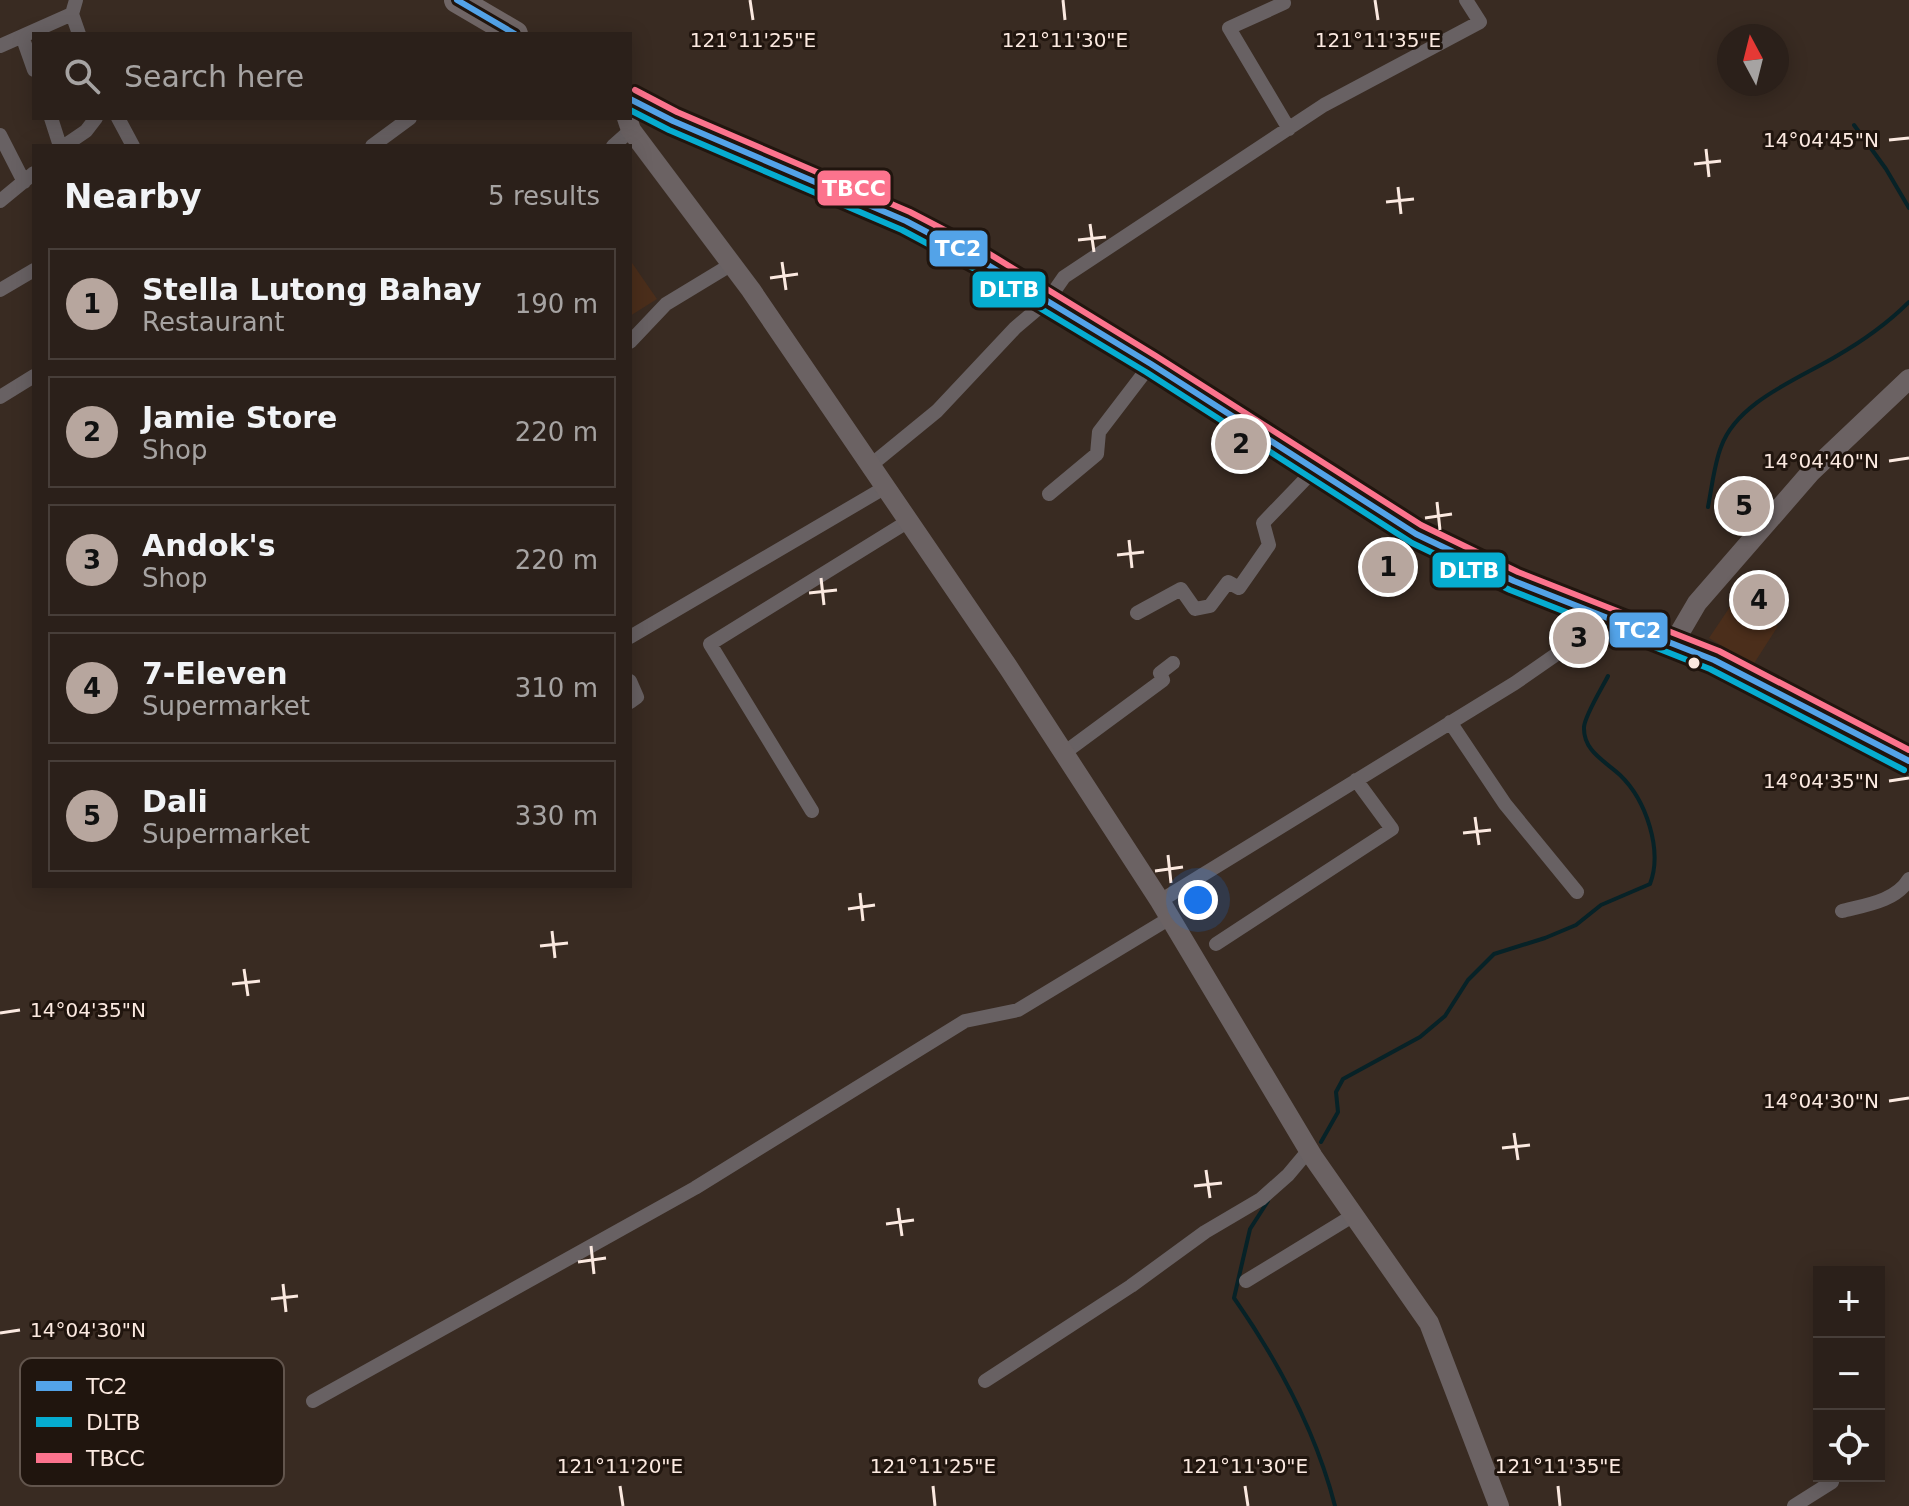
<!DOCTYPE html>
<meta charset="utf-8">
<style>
:root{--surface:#2b201a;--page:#332823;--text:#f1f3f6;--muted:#a6a3a2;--line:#473e39;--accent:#b7a69e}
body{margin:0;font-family:"DejaVu Sans",sans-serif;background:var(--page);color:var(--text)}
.controls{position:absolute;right:24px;bottom:24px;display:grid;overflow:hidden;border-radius:0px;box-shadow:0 4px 20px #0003}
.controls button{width:72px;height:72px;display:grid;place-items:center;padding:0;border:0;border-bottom:2px solid var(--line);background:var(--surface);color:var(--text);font:40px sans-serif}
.compass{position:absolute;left:1717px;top:24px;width:72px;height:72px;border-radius:50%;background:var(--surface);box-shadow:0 4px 20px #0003;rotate:353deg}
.you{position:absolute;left:1198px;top:900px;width:28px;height:28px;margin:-20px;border:6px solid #fff;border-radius:50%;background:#1a73e8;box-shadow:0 0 0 12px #1a73e833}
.badge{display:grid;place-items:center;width:52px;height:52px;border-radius:50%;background:var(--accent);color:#111;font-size:26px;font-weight:700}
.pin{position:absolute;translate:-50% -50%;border:4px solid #fff;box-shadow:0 2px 8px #0006}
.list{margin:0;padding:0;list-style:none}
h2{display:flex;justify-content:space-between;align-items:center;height:104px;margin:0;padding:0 32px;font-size:34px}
h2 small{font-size:26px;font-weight:400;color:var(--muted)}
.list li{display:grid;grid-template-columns:52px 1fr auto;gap:24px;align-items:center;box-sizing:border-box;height:112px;margin:0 16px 16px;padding:0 16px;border:2px solid var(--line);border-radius:0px}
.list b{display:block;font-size:30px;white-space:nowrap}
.list p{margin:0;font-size:26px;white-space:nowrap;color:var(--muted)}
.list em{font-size:26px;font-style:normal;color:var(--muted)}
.icon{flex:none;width:44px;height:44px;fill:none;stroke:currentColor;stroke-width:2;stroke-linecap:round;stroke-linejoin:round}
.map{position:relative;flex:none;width:1909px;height:1506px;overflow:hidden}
.search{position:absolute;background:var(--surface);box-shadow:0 4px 20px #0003;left:32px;top:32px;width:600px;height:88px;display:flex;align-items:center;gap:20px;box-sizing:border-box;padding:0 28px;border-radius:0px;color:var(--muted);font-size:30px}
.panel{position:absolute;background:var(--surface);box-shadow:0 4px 20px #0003;left:32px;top:144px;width:600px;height:744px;border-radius:0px}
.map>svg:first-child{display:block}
.built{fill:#4b2e1b}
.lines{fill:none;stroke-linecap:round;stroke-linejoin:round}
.stream{stroke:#072227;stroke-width:4}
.street{stroke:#686163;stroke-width:14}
.secondary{stroke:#6b6263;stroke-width:20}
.highway{stroke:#706666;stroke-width:26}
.bus-1-casing{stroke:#20150e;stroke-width:12}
.bus-2-casing{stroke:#20150e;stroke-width:12}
.bus-3-casing{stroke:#20150e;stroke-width:12}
.bus-1{stroke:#53a3e8;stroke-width:6}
.bus-2{stroke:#06acd0;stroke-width:6}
.bus-3{stroke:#fc738d;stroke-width:6}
.ticks{fill:none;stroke:#fbe9e0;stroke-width:3}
.bus-dot{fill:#fbe9e0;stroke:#20150e;stroke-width:3}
.key{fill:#20150e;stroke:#62554d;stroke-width:2}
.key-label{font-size:22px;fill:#fbe9e0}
.ticks-label{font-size:20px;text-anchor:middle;fill:#fbe9e0;stroke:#20150e;stroke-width:6;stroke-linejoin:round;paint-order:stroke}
.line-badge{stroke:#20150e;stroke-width:3}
.badge-label{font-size:22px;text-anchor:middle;font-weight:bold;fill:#fff}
</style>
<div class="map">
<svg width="1909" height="1506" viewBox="0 0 1909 1506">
<rect width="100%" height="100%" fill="#392b22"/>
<!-- built -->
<path class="built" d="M 630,260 L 657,299 L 630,316 Z
M 1736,598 L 1778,626 L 1753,665 L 1709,638 Z"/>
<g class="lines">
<!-- stream -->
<path class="stream" d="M 1854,125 L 1886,169 L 1909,208
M 1708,507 C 1712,487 1714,465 1721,447 C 1737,402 1798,379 1835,357 C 1863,341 1887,324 1909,302
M 1321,1142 L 1338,1112 L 1336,1092 L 1343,1079 L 1420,1037 L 1445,1016 L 1468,980 L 1494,954 L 1545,938 L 1576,925 L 1601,905 L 1650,884 C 1663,850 1646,800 1620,775 C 1605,761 1583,751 1584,727 C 1585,715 1602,688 1608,676
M 1268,1201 L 1250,1229 L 1234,1298 C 1278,1361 1316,1432 1335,1506"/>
<!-- street -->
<path class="street" d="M 76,0 L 72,14 L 79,34
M 1284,3 L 1229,28 L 1289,129
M 22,36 L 34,70
M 0,46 L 72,14
M 51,118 L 60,146
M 118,118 L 133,146
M 0,135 L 24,182
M 64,146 L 86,131 L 96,118
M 372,146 L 410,118
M 613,146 L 631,130
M 0,201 L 34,173
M 0,290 L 34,270
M 630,342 L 666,304 L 732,264
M 0,397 L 34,376
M 871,465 L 937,411 L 1015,328 L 1048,300 L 1064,277 L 1324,105 L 1480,22 L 1466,0
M 1049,494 L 1097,454 L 1099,432 L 1151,364
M 1137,613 L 1181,589 L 1195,609 L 1210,606 L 1228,582 L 1239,588 L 1269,545 L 1263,523 L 1314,470
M 630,637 L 884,488
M 630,681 L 637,697 L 630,702
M 1450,722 L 1505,804 L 1577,892
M 1064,753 L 1163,680 L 1160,673 L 1173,663
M 812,811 L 710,644 L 907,522
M 1160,901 L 1515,683 L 1610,617
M 1842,911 C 1866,905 1896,901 1909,879
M 1216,944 L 1392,829 L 1356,780
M 1246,1281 L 1354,1215
M 985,1381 L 1131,1286 L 1205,1232 L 1261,1199 L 1288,1175 L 1309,1150
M 313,1401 L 695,1188 L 965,1021 L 1018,1010 L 1170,918
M 1794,1506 L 1832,1482"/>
<!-- secondary -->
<path class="secondary" d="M 627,118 L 631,130 L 751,290 L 1008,667 L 1160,901 L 1313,1157 L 1429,1323 L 1499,1506
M 1673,644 L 1697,603 L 1811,472 L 1909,379"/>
<!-- highway -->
<path class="highway" d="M 457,0 L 515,34
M 630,99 L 673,121 L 906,221 L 978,259 L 1151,364 L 1416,534 L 1514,581 L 1714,660 L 1909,761"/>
<!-- bus-1 casing -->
<g class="bus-1-casing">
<path id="bus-1" d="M 457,0 L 515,34
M 630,99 L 673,121 L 906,221 L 978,259 L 1151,364 L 1416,534 L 1514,581 L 1714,660 L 1909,761"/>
</g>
<!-- bus-2 casing -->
<g class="bus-2-casing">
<path id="bus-2" d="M 630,110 L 669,130 L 902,230 L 973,268 L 1146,372 L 1412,543 L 1510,590 L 1710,669 L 1904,770"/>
</g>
<!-- bus-3 casing -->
<g class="bus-3-casing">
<path id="bus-3" d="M 635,90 L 677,112 L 910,212 L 983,250 L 1156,356 L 1421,525 L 1518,572 L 1719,651 L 1909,750"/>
</g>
<!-- bus-1 -->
<use href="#bus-1" class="bus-1"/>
<!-- bus-2 -->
<use href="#bus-2" class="bus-2"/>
<!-- bus-3 -->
<use href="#bus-3" class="bus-3"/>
</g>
<!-- ticks -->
<path class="ticks" d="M 750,0 L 753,20M 1063,0 L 1065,20M 1375,0 L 1378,20M 1889,140 L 1909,138M 1706,149 L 1709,177M 1694,164 L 1721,161M 1398,187 L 1401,214M 1386,202 L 1414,199M 1090,224 L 1094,252M 1078,240 L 1106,237M 782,262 L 786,290M 770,278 L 798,274M 1889,461 L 1909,458M 1437,502 L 1440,530M 1425,518 L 1452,514M 1129,540 L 1132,568M 1117,555 L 1144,552M 821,578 L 824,605M 809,593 L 837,590M 1889,781 L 1909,778M 1475,817 L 1479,845M 1463,833 L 1491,830M 1168,855 L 1171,883M 1155,871 L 1183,867M 860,893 L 863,921M 848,909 L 875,905M 552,931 L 555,958M 540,946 L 568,943M 244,969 L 248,996M 232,984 L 260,981M 0,1013 L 20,1010M 1889,1101 L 1909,1098M 1514,1133 L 1518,1160M 1502,1148 L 1530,1145M 1206,1170 L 1210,1198M 1194,1186 L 1222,1183M 898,1208 L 902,1236M 886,1224 L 914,1220M 591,1246 L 594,1274M 578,1262 L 606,1258M 283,1284 L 286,1312M 271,1299 L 298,1296M 0,1333 L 20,1330M 620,1486 L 623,1506M 933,1486 L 935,1506M 1245,1486 L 1248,1506M 1558,1486 L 1560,1506"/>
<!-- markers -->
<circle class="bus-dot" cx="1694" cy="663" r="7"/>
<!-- legend -->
<rect x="20" y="1358" width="264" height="128" rx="12" class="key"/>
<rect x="36" y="1381" width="36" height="10" fill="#53a3e8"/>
<rect x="36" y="1417" width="36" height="10" fill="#06acd0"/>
<rect x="36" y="1453" width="36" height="10" fill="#fc738d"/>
<g class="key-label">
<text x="86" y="1394">TC2</text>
<text x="86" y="1430">DLTB</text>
<text x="86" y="1466">TBCC</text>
</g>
<g class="ticks-label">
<text x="753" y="47">121°11'25"E</text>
<text x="1065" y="47">121°11'30"E</text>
<text x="1378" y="47">121°11'35"E</text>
<text x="1821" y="147">14°04'45"N</text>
<text x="1821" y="468">14°04'40"N</text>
<text x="1821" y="788">14°04'35"N</text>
<text x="88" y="1017">14°04'35"N</text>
<text x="1821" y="1108">14°04'30"N</text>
<text x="88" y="1337">14°04'30"N</text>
<text x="620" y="1473">121°11'20"E</text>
<text x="933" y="1473">121°11'25"E</text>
<text x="1245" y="1473">121°11'30"E</text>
<text x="1558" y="1473">121°11'35"E</text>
</g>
<g class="line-badge">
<rect x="816" y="169" width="76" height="38" rx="8" fill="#fc738d"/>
<rect x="928" y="229" width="61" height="39" rx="8" fill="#53a3e8"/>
<rect x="971" y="270" width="76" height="39" rx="8" fill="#06acd0"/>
<rect x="1431" y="551" width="76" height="38" rx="8" fill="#06acd0"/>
<rect x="1608" y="611" width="61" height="38" rx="8" fill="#53a3e8"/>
</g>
<g class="badge-label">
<text x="854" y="196">TBCC</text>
<text x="958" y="256">TC2</text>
<text x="1009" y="297">DLTB</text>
<text x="1469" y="578">DLTB</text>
<text x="1638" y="638">TC2</text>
</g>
</svg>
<div class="controls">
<button>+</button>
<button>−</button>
<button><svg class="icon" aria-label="locate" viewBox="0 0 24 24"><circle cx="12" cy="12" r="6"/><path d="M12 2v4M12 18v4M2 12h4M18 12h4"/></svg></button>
</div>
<svg class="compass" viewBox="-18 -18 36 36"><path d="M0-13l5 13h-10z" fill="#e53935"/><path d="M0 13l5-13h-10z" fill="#a6a3a2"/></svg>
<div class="you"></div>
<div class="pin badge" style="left:1388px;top:567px">1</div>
<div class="pin badge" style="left:1241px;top:444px">2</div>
<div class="pin badge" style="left:1579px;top:638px">3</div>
<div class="pin badge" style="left:1759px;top:600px">4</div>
<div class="pin badge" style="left:1744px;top:506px">5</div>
<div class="search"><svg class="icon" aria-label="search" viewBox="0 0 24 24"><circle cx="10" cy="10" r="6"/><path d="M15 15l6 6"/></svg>Search here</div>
<section class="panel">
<h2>Nearby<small>5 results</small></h2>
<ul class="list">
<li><span class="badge">1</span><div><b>Stella Lutong Bahay</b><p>Restaurant</p></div><em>190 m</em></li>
<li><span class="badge">2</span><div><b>Jamie Store</b><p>Shop</p></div><em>220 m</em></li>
<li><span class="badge">3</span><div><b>Andok's</b><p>Shop</p></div><em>220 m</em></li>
<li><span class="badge">4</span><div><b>7-Eleven</b><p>Supermarket</p></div><em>310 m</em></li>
<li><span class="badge">5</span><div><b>Dali</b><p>Supermarket</p></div><em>330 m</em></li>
</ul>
</section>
</div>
